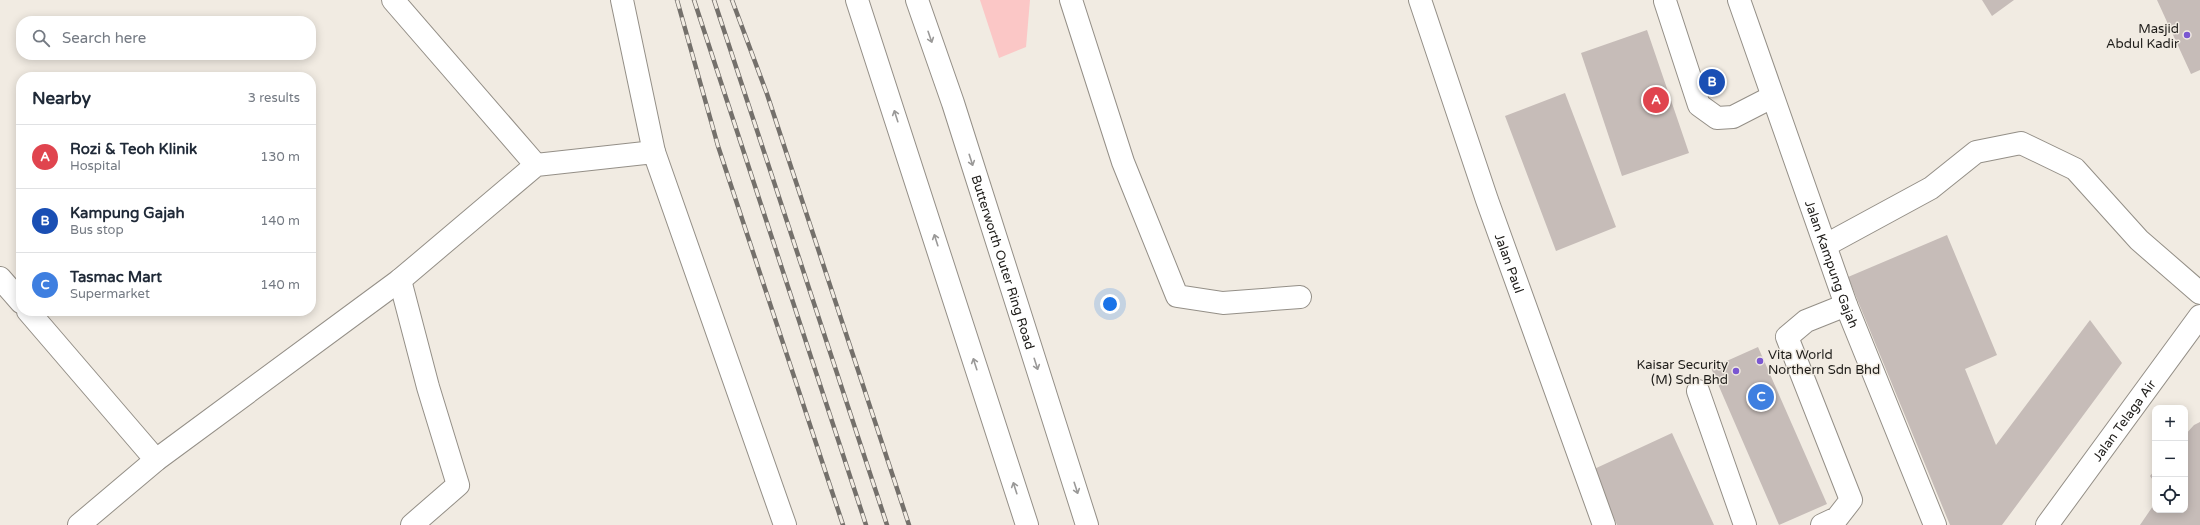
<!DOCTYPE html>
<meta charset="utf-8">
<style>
:root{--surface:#fff;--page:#f2f2f3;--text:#1f2937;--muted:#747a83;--line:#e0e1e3;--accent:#db2777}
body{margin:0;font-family:"Varela Round",sans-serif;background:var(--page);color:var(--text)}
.controls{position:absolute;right:12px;bottom:12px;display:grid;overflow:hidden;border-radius:8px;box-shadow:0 2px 10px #0003}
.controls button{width:36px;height:36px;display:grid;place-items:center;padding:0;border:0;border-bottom:1px solid var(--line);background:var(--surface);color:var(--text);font:20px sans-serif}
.you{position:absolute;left:1110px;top:304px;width:14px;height:14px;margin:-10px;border:3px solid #fff;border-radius:50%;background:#1a73e8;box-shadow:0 0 0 6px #1a73e833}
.badge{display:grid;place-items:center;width:26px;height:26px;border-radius:50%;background:var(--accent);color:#fff;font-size:13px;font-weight:700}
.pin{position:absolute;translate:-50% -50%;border:2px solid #fff;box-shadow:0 1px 4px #0006}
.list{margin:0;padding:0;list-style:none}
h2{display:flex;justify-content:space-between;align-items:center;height:52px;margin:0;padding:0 16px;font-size:17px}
h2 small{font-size:13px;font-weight:400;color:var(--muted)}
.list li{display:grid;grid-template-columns:26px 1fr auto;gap:12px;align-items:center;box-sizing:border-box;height:64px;padding:0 16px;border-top:1px solid var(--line)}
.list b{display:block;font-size:15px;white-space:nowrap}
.list p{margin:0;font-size:13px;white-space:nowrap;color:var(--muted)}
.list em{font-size:13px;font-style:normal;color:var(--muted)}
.icon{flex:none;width:22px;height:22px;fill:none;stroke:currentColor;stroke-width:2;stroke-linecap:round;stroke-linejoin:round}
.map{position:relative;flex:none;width:2200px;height:525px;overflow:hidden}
.search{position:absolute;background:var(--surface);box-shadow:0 2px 10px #0003;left:16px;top:16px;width:300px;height:44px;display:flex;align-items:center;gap:10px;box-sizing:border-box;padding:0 14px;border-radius:16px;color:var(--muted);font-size:15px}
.panel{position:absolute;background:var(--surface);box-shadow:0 2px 10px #0003;left:16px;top:72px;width:300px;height:244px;border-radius:16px}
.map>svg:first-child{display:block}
.green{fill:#fbc7c6}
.building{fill:#c6bcb8}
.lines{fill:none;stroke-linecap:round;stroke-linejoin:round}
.minor-casing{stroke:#948f87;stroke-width:24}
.major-casing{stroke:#948f87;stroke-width:24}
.highway-casing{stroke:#948f87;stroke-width:24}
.minor{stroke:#fff;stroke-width:22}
.major{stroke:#fff;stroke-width:22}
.highway{stroke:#fff;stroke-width:22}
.rail-casing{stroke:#74706b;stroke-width:4.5}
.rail{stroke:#f1ebe2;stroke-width:3;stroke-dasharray:9;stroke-linecap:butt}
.oneway{stroke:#9a9998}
.poi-dot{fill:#7a57d1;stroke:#f1ebe2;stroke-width:1.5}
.labels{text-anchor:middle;stroke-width:3;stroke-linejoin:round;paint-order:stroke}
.poi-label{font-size:13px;fill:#1e1c19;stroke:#f1ebe2;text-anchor:end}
.street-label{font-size:13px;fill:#1e1c19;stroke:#f1ebe2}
</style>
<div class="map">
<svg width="2200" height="525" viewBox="0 0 2200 525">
<rect width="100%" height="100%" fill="#f1ebe2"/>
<!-- green -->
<path class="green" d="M 980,0 L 1030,0 L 1026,47 L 999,58 Z"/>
<!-- building -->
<path class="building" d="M 1982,0 L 2014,0 L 1992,16 Z
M 2157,0 L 2200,0 L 2200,70 L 2191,74 Z
M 1647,30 L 1689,153 L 1622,176 L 1581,53 Z
M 1565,93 L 1616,227 L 1556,251 L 1505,116 Z
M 1947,235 L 1997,355 L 1965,369 L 1996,445 L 2090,320 L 2122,363 L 2002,525 L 1950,525 L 1848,277 Z
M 1758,347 L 1827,504 L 1779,525 L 1711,368 Z
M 2200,422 L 2200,525 L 2140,525 L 2155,503 L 2155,510 L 2185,510 L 2185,435 L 2194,425 Z
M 1672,433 L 1714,525 L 1617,525 L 1592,470 Z
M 2155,470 L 2155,483 L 2150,476 Z"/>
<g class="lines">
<!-- minor casing -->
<g class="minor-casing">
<g id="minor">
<path d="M 393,0 L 536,165"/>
<path d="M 622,0 L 654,152"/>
<path d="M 1071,0 L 1123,162 L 1177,296 L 1223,303 L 1300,297"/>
<path id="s1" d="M 1420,0 L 1487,200 L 1604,525"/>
<path d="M 1665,1 L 1699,105 L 1717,118 L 1733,117 L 1772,97"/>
<path d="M 1826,245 L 1931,188 L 1976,152 L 2021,143 L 2075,169 L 2139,240 L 2200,293"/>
<path d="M 0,278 L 21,302"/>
<path d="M 400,280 L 428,387 L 458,485 L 412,525"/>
<path d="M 28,311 L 156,460"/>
<path d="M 1698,391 L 1745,525"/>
<path d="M 79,525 L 156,460 L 400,280 L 536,165 L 654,152 L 785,525"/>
<path d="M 1822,525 L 1837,518 L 1851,500 L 1787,337 L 1806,321 L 1846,305"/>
<path id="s2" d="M 2047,525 L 2200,316"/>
</g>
</g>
<!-- major casing -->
<g class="major-casing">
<g id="major">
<path id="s3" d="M 1739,0 L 1846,305 L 1935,525"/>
</g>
</g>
<!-- highway casing -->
<g class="highway-casing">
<g id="highway">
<path d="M 857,0 L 1027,525"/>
<path id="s4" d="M 917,0 L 953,103 L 1087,525"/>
</g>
</g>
<!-- minor -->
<use href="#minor" class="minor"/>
<!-- major -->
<use href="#major" class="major"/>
<!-- highway -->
<use href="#highway" class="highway"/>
<!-- rail casing -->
<g class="rail-casing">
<path id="rail" d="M 677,0 L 718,146 L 843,525
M 694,0 L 866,525
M 714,0 L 887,525
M 732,0 L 767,94 L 909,525"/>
</g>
<!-- rail -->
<use href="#rail" class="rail"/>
</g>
<!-- one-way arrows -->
<defs><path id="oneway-shaft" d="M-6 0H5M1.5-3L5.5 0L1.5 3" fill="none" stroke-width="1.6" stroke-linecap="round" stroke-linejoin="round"/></defs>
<g class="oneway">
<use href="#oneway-shaft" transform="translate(930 37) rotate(71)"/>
<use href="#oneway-shaft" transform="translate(896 116) rotate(-108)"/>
<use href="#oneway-shaft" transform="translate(971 160) rotate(72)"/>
<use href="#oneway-shaft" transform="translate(936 240) rotate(-108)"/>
<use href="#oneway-shaft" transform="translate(975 364) rotate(-108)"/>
<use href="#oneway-shaft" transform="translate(1036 364) rotate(72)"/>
<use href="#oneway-shaft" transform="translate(1015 488) rotate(-108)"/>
<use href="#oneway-shaft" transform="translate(1076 488) rotate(72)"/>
</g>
<!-- markers -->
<g class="poi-dot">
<circle cx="2187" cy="35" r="4"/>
<circle cx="1760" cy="361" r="4"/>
<circle cx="1736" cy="371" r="4"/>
</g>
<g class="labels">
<!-- poi labels -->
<g class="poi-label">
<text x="2179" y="33">Masjid<tspan x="2179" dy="15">Abdul Kadir</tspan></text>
<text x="1768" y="359" text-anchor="start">Vita World<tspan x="1768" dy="15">Northern Sdn Bhd</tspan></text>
<text x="1728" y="369">Kaisar Security<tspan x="1728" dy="15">(M) Sdn Bhd</tspan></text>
</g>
<!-- street labels -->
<g class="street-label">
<text dy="5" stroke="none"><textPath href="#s4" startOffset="276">Butterworth Outer Ring Road</textPath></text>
<text dy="5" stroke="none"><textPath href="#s1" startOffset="278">Jalan Paul</textPath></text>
<text dy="5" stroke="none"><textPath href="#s3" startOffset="280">Jalan Kampung Gajah</textPath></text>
<text dy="5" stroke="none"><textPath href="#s2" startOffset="130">Jalan Telaga Air</textPath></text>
</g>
</g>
</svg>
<div class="controls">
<button>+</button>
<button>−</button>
<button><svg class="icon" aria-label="locate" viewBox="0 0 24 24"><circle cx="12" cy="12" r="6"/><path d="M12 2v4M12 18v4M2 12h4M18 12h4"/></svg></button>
</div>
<div class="you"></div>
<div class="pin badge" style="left:1656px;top:100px;background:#e0444e">A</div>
<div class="pin badge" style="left:1712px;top:82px;background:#1a4fb4">B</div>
<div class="pin badge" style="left:1761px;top:397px;background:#3f7fe0">C</div>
<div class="search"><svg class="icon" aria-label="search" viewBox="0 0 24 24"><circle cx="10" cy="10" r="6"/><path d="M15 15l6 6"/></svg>Search here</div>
<section class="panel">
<h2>Nearby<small>3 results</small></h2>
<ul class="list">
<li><span class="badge" style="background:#e0444e">A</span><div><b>Rozi &amp; Teoh Klinik</b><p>Hospital</p></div><em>130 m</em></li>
<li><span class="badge" style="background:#1a4fb4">B</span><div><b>Kampung Gajah</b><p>Bus stop</p></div><em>140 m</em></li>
<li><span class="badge" style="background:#3f7fe0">C</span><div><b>Tasmac Mart</b><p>Supermarket</p></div><em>140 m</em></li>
</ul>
</section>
</div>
